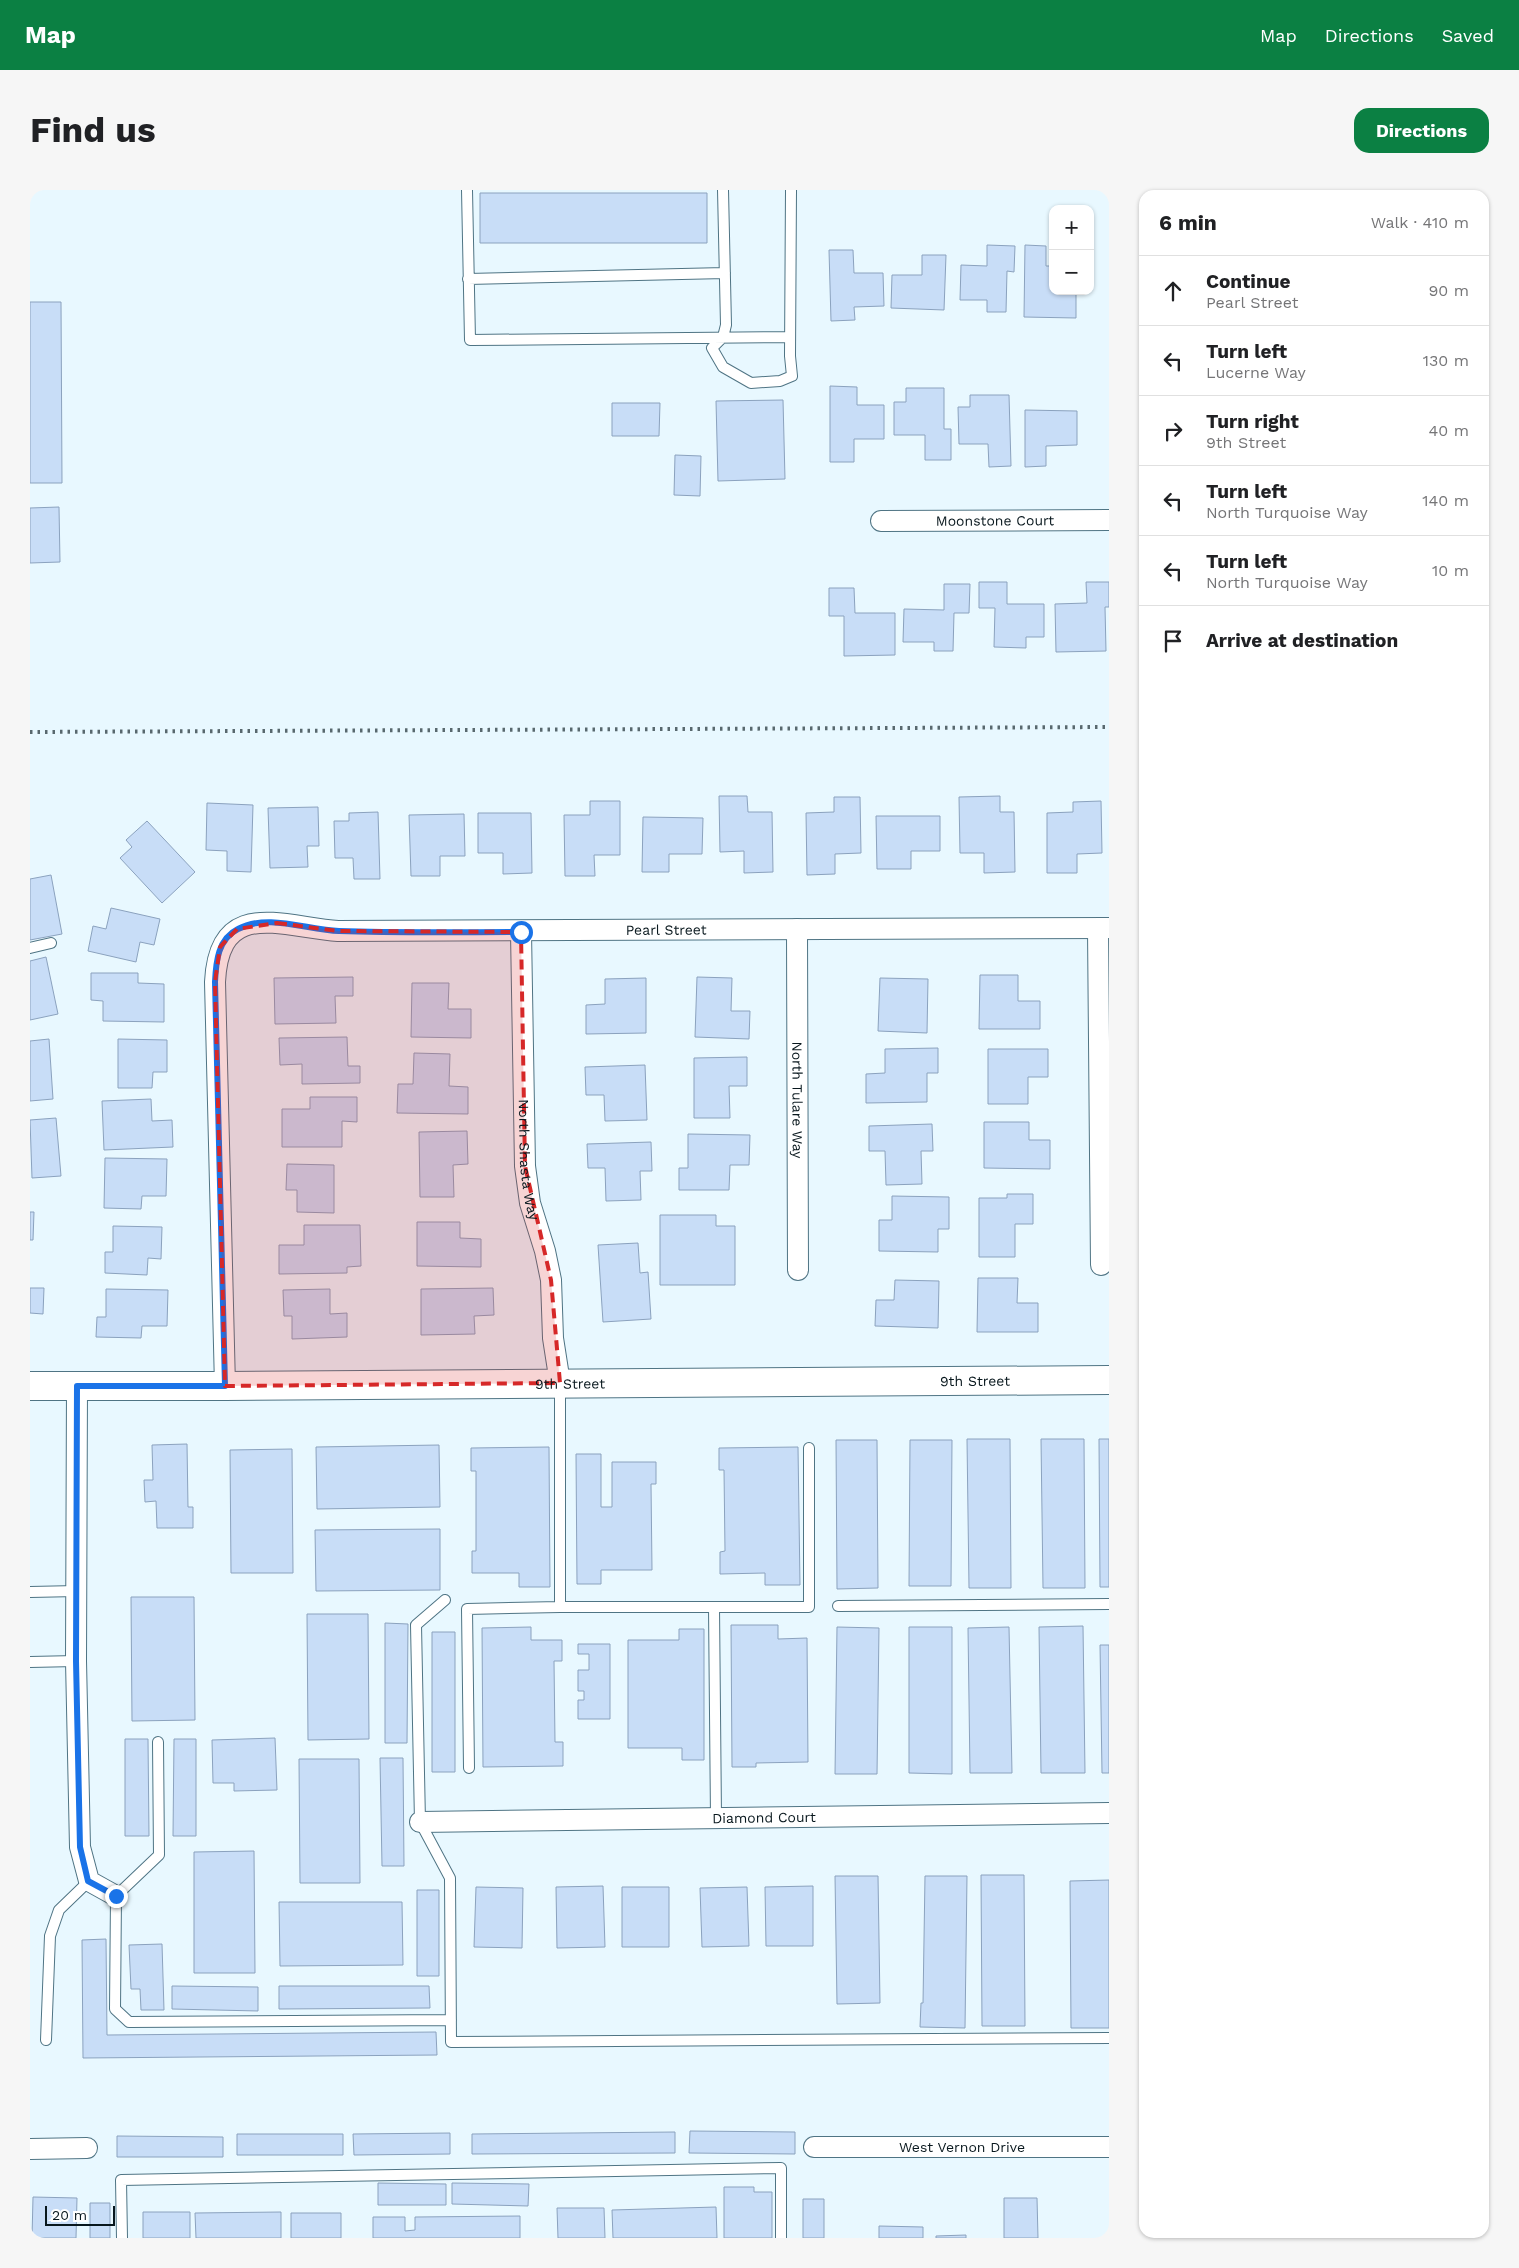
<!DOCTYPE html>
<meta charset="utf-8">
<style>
:root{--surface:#fff;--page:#f6f6f6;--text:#202124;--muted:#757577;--line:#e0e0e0;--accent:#0b8043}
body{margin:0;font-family:"Work Sans",sans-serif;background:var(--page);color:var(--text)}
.controls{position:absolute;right:15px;top:15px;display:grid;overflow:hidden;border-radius:10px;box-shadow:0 1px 4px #0004}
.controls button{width:45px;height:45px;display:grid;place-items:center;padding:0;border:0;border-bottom:1px solid var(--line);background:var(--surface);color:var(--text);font:25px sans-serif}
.scale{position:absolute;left:15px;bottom:12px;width:70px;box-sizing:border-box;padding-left:5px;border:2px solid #08171d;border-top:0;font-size:14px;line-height:18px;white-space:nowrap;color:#08171d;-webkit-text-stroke:4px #fff;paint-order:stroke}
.stop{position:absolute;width:15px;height:15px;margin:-11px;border:4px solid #1a73e8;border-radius:50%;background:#fff}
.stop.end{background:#1a73e8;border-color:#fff;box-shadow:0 1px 5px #0008}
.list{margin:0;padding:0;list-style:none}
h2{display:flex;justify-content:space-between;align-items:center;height:65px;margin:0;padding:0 20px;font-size:21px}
h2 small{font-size:16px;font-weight:400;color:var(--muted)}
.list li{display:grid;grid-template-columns:32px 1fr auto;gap:15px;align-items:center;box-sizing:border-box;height:70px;padding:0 20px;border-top:1px solid var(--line)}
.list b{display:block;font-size:19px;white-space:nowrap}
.list p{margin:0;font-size:16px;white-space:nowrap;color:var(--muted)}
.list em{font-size:16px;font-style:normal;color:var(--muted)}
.icon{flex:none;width:28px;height:28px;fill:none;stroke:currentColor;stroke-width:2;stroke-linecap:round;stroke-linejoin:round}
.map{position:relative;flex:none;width:1079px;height:2048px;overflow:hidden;border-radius:15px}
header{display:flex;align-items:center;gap:30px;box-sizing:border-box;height:70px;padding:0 25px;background:var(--accent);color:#fff}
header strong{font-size:24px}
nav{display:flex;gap:28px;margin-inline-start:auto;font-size:18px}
.intro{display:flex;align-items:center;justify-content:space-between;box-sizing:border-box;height:120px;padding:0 30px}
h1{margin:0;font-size:35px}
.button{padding:12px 22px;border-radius:15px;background:var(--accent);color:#fff;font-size:18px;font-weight:700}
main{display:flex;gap:30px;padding:0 30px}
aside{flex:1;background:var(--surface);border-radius:15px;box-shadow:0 1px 4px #0004}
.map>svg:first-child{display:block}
.building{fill:#c8ddf7;stroke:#8ba2be}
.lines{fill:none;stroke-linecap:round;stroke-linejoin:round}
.lane-casing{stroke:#4f7484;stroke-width:12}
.street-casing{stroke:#4f7484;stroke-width:22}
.secondary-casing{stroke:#4f7484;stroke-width:30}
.lane{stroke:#fff;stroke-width:10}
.street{stroke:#fff;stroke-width:20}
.secondary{stroke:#fff;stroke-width:28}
.rail{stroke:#58686e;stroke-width:4;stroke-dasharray:2.5 5;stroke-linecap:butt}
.route{stroke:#1a73e8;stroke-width:6}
.marked{fill:#d62828;fill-opacity:0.2;stroke:#d62828;stroke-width:4;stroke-dasharray:10 6;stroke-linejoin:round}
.labels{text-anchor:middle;stroke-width:4.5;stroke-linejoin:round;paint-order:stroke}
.street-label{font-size:14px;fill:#08171d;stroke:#fff}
</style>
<header>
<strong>Map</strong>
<nav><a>Map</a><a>Directions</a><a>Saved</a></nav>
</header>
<div class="intro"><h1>Find us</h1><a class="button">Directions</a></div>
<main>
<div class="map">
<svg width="1079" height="2048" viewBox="0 0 1079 2048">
<rect width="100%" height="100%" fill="#e8f8ff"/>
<!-- building -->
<path class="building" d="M 450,3 L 677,3 L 677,53 L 450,53 Z
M 957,55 L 985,56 L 984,82 L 977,81 L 976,122 L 957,122 L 957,110 L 930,110 L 931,75 L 957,76 Z
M 995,55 L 1016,56 L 1016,76 L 1023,76 L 1023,101 L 1046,101 L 1046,128 L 994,127 Z
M 799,60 L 823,60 L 824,83 L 853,83 L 854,116 L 824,117 L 825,130 L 801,131 Z
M 892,65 L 916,65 L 914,120 L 861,118 L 862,85 L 892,85 Z
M 0,112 L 31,112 L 32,293 L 0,293 Z
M 800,196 L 827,197 L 827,215 L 854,215 L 854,249 L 824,249 L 824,272 L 800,272 Z
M 876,198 L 914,198 L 914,239 L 921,239 L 921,270 L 895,270 L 895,245 L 864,245 L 864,212 L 876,212 Z
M 940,205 L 979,205 L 981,276 L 959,277 L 958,254 L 929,254 L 928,217 L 940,217 Z
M 753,210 L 755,289 L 688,291 L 686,211 Z
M 582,213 L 630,213 L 629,246 L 582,246 Z
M 995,220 L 1047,221 L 1047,255 L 1016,256 L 1016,276 L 995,277 Z
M 645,265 L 671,266 L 670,306 L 644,305 Z
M 29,317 L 30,372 L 0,373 L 0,318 Z
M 949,392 L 977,392 L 977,414 L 1014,414 L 1014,447 L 996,447 L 996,458 L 964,457 L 965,418 L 949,418 Z
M 1056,392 L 1079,392 L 1079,417 L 1075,417 L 1076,461 L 1026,462 L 1025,414 L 1057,413 Z
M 914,394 L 940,394 L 939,423 L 924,423 L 923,461 L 904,461 L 904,452 L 873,452 L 874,419 L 914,420 Z
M 799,398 L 824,398 L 825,423 L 865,423 L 865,465 L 814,466 L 814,426 L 799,426 Z
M 689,606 L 717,606 L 718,622 L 742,622 L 743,682 L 714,683 L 714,661 L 690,662 Z
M 970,606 L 970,622 L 984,622 L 985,682 L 954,683 L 954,663 L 930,663 L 929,607 Z
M 804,607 L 830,607 L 831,663 L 805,664 L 805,684 L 777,685 L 776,623 L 804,622 Z
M 560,611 L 590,611 L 590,665 L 564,665 L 565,686 L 535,686 L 534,625 L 560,625 Z
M 1071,611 L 1072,663 L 1047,664 L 1047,683 L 1017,683 L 1017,623 L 1043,622 L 1043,612 Z
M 177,613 L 223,615 L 221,682 L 197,681 L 197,661 L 176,660 Z
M 288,617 L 289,656 L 277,656 L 278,677 L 240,678 L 238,618 Z
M 348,622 L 350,689 L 324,689 L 323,668 L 305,668 L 304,631 L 319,631 L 319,623 Z
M 448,623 L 501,623 L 502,683 L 473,684 L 473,663 L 448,663 Z
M 434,624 L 435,666 L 410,666 L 410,686 L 381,686 L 379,625 Z
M 846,626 L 910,626 L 910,661 L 881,661 L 881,679 L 847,679 Z
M 613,627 L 673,628 L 672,664 L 639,664 L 639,682 L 612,682 Z
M 117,631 L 165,682 L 132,713 L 90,668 L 102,657 L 96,650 Z
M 21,685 L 32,744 L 0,750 L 0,689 Z
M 81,718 L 130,729 L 124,755 L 110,752 L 106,772 L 58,761 L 63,736 L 76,739 Z
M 16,767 L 28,824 L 0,830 L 0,771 Z
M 61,783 L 108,783 L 108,793 L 134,794 L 134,832 L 73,831 L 73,811 L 61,810 Z
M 950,785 L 988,785 L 988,811 L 1010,811 L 1010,839 L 949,839 Z
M 323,787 L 323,806 L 305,806 L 306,833 L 245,834 L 244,788 Z
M 667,787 L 702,788 L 701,821 L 720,821 L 719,849 L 665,847 Z
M 616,788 L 616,843 L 556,844 L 556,815 L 575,814 L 575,789 Z
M 850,788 L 898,789 L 897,843 L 848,841 Z
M 382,793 L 419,793 L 418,819 L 441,819 L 441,848 L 381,847 Z
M 317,847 L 318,876 L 330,876 L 330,893 L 272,894 L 272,874 L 250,875 L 249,848 Z
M 19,849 L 23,909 L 0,911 L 0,851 Z
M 88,849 L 137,850 L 137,882 L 123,882 L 122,898 L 88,898 Z
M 908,858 L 908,883 L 897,883 L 897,912 L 836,913 L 836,884 L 855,883 L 855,859 Z
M 958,859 L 1018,859 L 1018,887 L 998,887 L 998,914 L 958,914 Z
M 384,863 L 420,864 L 419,896 L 438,897 L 438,924 L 367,923 L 368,894 L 383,894 Z
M 717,867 L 717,896 L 699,896 L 700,928 L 664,928 L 664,868 Z
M 615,875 L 617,930 L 575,931 L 574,905 L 556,905 L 555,877 Z
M 280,907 L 327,907 L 327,932 L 312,931 L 312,957 L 252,957 L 252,919 L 280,919 Z
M 121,909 L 122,931 L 142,930 L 143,957 L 74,960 L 72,911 Z
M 26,928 L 31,986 L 2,988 L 0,930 Z
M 954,932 L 999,932 L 999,950 L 1020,950 L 1020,979 L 954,978 Z
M 902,934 L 903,961 L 891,961 L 892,994 L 856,995 L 855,961 L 839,961 L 839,936 Z
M 437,941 L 438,974 L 423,975 L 424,1007 L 390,1007 L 389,942 Z
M 658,944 L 720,945 L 719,975 L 700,975 L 699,1000 L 649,1000 L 649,978 L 658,978 Z
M 621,952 L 622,981 L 610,981 L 611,1010 L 576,1011 L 575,978 L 558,978 L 557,954 Z
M 75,968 L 137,969 L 136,1006 L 112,1006 L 111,1019 L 74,1018 Z
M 257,974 L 304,975 L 304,1023 L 267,1022 L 267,1000 L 256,1000 Z
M 977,1004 L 1003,1004 L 1003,1034 L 985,1034 L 985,1067 L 949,1067 L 949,1008 L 977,1008 Z
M 862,1006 L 919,1007 L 919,1039 L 908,1039 L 908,1062 L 849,1061 L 849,1030 L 862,1030 Z
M 0,1022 L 4,1022 L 3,1050 L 0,1050 Z
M 630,1025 L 686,1025 L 686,1036 L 705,1036 L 705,1095 L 630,1095 Z
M 387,1032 L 430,1032 L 430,1048 L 451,1049 L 451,1077 L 387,1076 Z
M 274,1035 L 330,1035 L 331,1076 L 317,1077 L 317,1083 L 249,1084 L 249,1055 L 274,1055 Z
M 83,1036 L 132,1037 L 131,1069 L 118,1068 L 117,1085 L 75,1083 L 75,1062 L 83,1062 Z
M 608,1053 L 610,1083 L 618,1082 L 621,1129 L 573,1132 L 568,1055 Z
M 948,1088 L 988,1088 L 987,1113 L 1008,1113 L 1008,1142 L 947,1142 Z
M 865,1090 L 909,1091 L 908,1138 L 845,1136 L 846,1110 L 864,1110 Z
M 0,1098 L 14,1098 L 13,1124 L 0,1123 Z
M 463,1098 L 464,1125 L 444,1126 L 445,1144 L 391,1145 L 391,1099 Z
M 76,1099 L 138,1100 L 137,1136 L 112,1136 L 111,1148 L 66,1147 L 67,1127 L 76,1127 Z
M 300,1099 L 300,1124 L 317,1123 L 317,1147 L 262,1149 L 262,1126 L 254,1126 L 253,1100 Z
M 937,1249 L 980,1249 L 981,1398 L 939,1398 Z
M 1011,1249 L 1054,1249 L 1055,1398 L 1013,1398 Z
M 1069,1249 L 1079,1249 L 1079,1397 L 1070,1397 Z
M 806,1250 L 847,1250 L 848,1398 L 807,1399 Z
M 880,1250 L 922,1250 L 921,1396 L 879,1396 Z
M 157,1254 L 158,1317 L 163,1317 L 163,1338 L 127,1338 L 126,1311 L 115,1312 L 114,1290 L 123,1290 L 122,1255 Z
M 409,1255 L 410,1317 L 287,1319 L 286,1257 Z
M 519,1257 L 520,1397 L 489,1397 L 489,1383 L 442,1383 L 442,1361 L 446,1361 L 446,1281 L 441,1281 L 441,1258 Z
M 768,1257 L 770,1395 L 735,1395 L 735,1383 L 690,1384 L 690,1362 L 695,1361 L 694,1280 L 689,1280 L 689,1258 Z
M 262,1259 L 263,1383 L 201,1383 L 200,1260 Z
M 546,1264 L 571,1264 L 571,1317 L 582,1317 L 582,1272 L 626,1272 L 626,1294 L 621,1294 L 622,1380 L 571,1380 L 571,1394 L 547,1394 Z
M 410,1339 L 410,1400 L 286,1401 L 285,1340 Z
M 101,1407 L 164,1407 L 165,1530 L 102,1531 Z
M 277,1424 L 338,1424 L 339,1549 L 278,1550 Z
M 355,1433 L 378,1434 L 377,1553 L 355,1553 Z
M 701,1435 L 748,1435 L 748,1449 L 777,1448 L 778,1572 L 726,1573 L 726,1577 L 702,1577 Z
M 1053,1436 L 1055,1583 L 1011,1583 L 1009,1437 Z
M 501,1437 L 501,1450 L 532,1450 L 532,1471 L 524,1471 L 525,1552 L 533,1552 L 533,1576 L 453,1577 L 452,1438 Z
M 807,1437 L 849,1438 L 847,1584 L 805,1584 Z
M 879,1437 L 922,1437 L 922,1584 L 879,1583 Z
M 979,1437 L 982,1583 L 940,1583 L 938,1438 Z
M 649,1439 L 674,1439 L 674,1570 L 652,1570 L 652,1558 L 598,1558 L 598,1450 L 649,1450 Z
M 402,1442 L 425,1442 L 425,1582 L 402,1582 Z
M 548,1454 L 580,1454 L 580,1529 L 548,1529 L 548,1510 L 554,1510 L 554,1501 L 548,1501 L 548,1480 L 559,1480 L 559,1464 L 548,1464 Z
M 1070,1455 L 1079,1455 L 1079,1583 L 1072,1583 Z
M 245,1548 L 247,1600 L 204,1601 L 204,1593 L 183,1593 L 182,1550 Z
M 95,1549 L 118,1549 L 119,1646 L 95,1646 Z
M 144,1549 L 166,1549 L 166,1646 L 143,1646 Z
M 350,1568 L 373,1568 L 374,1676 L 352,1676 Z
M 269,1569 L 329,1569 L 330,1693 L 270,1693 Z
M 224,1661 L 225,1783 L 164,1783 L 164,1662 Z
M 951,1685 L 994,1685 L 995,1836 L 952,1836 Z
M 805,1686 L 848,1686 L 850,1813 L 807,1814 Z
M 895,1686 L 937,1686 L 935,1838 L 890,1837 L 891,1813 L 893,1813 Z
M 1079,1690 L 1079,1838 L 1041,1838 L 1040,1691 Z
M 573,1696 L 575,1757 L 527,1758 L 526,1697 Z
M 783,1696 L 783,1756 L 736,1756 L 735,1697 Z
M 446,1697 L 493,1698 L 492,1758 L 444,1757 Z
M 592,1697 L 639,1697 L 639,1757 L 592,1757 Z
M 717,1697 L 719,1756 L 672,1757 L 670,1698 Z
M 387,1700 L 409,1700 L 409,1786 L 387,1786 Z
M 249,1712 L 372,1712 L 373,1775 L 250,1776 Z
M 76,1749 L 77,1845 L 406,1842 L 407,1865 L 53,1868 L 52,1750 Z
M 132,1754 L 134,1820 L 111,1820 L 110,1799 L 101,1799 L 99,1755 Z
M 142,1796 L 228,1797 L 228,1821 L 142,1819 Z
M 249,1796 L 399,1796 L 400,1818 L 249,1819 Z
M 660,1941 L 765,1942 L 765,1964 L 659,1963 Z
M 645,1942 L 645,1963 L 442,1964 L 442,1944 Z
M 420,1943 L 420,1964 L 324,1965 L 323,1944 Z
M 207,1944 L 313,1944 L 313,1965 L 207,1965 Z
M 87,1946 L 193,1947 L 193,1967 L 87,1967 Z
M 348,1993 L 416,1994 L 416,2015 L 348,2015 Z
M 422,1993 L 499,1994 L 498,2016 L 422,2014 Z
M 694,1997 L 724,1997 L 724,2002 L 742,2002 L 742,2048 L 694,2048 Z
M 3,2007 L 47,2008 L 46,2048 L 2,2048 Z
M 974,2008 L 1007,2008 L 1008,2048 L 974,2048 Z
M 773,2009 L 794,2009 L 794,2048 L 773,2048 Z
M 60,2013 L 80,2013 L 80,2048 L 60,2048 Z
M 686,2017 L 687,2048 L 583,2048 L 582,2020 Z
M 527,2018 L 574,2018 L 575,2048 L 528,2048 Z
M 113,2022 L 160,2022 L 160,2048 L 113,2048 Z
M 251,2022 L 251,2048 L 166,2048 L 165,2023 Z
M 261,2023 L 311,2023 L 311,2048 L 261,2048 Z
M 490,2026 L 490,2048 L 343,2048 L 343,2027 L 375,2027 L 375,2041 L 385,2040 L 385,2027 Z
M 849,2036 L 893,2037 L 893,2048 L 849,2048 Z
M 936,2045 L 936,2048 L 906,2048 L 906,2046 Z"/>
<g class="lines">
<!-- lane casing -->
<g class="lane-casing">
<path id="lane" d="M 437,0 L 440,150 L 760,147
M 693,0 L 696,135 L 693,147 L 682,158 L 693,177 L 721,193 L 750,191 L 762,186 L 760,166 L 761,0
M 438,89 L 695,83
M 0,758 L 21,753
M 0,1402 L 47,1401
M 415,1410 L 386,1435 L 390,1632 L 420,1688 L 421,1852 L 1079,1848
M 808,1416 L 1079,1414
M 530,1417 L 779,1417 L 779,1258
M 684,1417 L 686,1628
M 0,1472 L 46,1471
M 128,1552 L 129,1665 L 86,1706 L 85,1819 L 99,1832 L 421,1830
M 439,1578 L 437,1419 L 530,1417 L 530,1194
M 16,1850 L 20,1746 L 29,1720 L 59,1691
M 92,2048 L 91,1990 L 751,1978 L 751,2048"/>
</g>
<!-- street casing -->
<g class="street-casing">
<g id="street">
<path id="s1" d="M 851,331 L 1079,330"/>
<path id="s2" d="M 767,739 L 768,1080"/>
<path d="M 1068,739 L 1071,1075"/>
<path id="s3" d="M 491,742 L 495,976 L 500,1013 L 515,1061 L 521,1090 L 523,1148 L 530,1193"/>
<path d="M 47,1196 L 46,1471 L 50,1657 L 59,1691 L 86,1706"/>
<path id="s4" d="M 195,1196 L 185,792 C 189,707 252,737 308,741 L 1079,738"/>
<path id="s5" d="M 390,1632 L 1079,1623"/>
<path id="s6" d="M 784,1957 L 1079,1957"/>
<path d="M 0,1959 L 57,1958"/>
</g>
</g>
<!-- secondary casing -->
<g class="secondary-casing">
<g id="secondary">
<path id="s7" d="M 0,1196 L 195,1196 L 1079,1190"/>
</g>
</g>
<!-- lane -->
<use href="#lane" class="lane"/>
<!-- street -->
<use href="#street" class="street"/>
<!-- secondary -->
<use href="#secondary" class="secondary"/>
<!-- rail -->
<path class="rail" d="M 0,542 L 1079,537"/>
</g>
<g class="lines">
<!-- route -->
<path class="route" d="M 86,1706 L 58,1691 L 50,1657 L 46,1471 L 47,1196 L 195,1196 L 185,792 C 186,771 188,749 208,739 C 238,723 277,740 309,741 C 369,743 430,742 491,742"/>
</g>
<!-- marked area -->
<path class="marked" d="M 247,733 L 308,741 L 491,742 L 495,976 L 521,1090 L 530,1193 L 195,1196 L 185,792 L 190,757 L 207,739 Z"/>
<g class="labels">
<!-- street labels -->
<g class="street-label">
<text dy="5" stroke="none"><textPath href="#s1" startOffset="114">Moonstone Court</textPath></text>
<text dy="5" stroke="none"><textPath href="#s4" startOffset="894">Pearl Street</textPath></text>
<text dy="5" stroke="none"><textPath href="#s2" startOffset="171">North Tulare Way</textPath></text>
<text dy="5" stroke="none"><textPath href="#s3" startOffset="228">North Shasta Way</textPath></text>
<text dy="5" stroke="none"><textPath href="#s7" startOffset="945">9th Street</textPath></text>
<text dy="5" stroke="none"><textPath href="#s7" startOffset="540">9th Street</textPath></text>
<text dy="5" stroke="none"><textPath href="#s5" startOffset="344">Diamond Court</textPath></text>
<text dy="5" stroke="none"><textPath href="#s6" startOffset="148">West Vernon Drive</textPath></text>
</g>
</g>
</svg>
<div class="controls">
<button>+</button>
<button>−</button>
</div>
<div class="scale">20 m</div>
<div class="stop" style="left:491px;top:742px"></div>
<div class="stop end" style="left:86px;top:1706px"></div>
</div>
<aside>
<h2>6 min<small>Walk · 410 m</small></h2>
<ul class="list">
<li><svg class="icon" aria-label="ahead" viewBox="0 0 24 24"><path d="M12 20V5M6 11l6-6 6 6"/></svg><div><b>Continue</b><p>Pearl Street</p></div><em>90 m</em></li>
<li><svg class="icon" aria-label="left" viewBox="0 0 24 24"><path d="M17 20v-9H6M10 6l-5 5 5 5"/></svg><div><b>Turn left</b><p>Lucerne Way</p></div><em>130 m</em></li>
<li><svg class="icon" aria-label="right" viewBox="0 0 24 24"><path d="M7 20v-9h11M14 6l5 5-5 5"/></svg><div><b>Turn right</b><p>9th Street</p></div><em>40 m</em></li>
<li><svg class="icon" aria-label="left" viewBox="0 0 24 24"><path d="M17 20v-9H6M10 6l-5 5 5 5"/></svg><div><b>Turn left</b><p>North Turquoise Way</p></div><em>140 m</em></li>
<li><svg class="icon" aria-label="left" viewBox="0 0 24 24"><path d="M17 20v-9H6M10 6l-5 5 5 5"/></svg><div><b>Turn left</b><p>North Turquoise Way</p></div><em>10 m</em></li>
<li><svg class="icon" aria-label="arrive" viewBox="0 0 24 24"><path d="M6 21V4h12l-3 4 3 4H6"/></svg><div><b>Arrive at destination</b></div></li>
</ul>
</aside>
</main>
